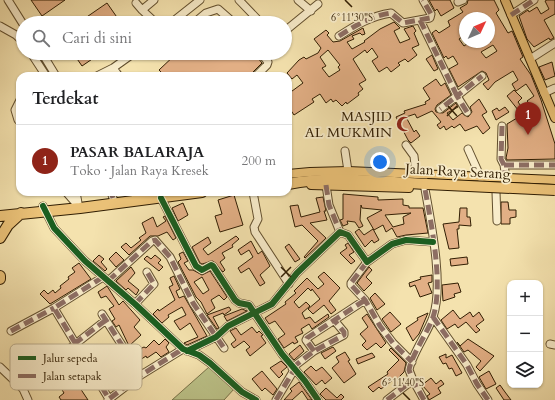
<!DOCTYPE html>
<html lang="id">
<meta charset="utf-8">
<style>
:root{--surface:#fff;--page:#f2f2f2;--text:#202124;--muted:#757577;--line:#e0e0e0;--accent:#8f2418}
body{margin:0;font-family:Cardo,serif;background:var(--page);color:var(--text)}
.controls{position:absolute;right:12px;bottom:12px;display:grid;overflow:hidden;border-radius:8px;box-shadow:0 1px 3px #0004}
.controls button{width:36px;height:36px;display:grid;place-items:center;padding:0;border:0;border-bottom:1px solid var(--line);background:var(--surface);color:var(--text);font:20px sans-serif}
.compass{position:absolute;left:459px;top:12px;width:36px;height:36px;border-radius:50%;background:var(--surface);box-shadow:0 1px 3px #0004;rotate:46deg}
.you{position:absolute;left:380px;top:162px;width:14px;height:14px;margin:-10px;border:3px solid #fff;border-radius:50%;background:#1a73e8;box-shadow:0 0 0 6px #1a73e833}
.badge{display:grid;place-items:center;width:26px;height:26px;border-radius:50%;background:var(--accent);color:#fff;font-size:13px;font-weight:700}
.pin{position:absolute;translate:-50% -33px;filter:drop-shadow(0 1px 2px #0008)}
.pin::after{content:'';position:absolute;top:21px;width:14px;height:12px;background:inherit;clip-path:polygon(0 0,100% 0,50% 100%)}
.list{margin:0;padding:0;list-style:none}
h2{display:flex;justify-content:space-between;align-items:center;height:52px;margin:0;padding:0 16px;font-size:17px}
h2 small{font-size:13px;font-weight:400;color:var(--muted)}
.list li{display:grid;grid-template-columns:26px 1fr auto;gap:12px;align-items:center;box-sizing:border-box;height:72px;padding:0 16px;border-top:1px solid var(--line)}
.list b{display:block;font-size:15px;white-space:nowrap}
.list p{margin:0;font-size:13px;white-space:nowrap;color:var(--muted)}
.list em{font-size:13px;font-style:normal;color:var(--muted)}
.icon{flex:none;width:22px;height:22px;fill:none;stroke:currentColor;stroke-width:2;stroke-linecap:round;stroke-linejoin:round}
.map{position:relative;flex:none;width:555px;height:400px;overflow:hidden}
.search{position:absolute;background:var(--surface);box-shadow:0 1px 3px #0004;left:16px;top:16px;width:276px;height:44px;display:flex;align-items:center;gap:10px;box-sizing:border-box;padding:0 14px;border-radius:22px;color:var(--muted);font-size:15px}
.panel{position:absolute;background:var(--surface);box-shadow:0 1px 3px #0004;left:16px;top:72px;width:276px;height:124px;border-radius:12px}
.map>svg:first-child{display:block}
.green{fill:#bcc389;stroke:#767046}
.building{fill:#e2af85;stroke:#311e03;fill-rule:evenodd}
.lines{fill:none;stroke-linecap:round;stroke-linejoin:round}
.minor-casing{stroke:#624f2e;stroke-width:9}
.major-casing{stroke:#311e03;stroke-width:10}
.highway-casing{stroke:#311e03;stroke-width:12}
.minor{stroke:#f8ecca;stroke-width:7}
.major{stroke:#eac177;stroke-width:8}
.highway{stroke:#eac177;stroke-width:10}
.highway-bridge-casing{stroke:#311e03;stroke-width:12;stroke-linecap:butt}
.highway-bridge{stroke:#eac177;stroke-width:10}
.quiet{stroke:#8d6e63;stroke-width:5;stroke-dasharray:10 5;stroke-linecap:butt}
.cycleway-casing{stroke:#f8ecca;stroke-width:8}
.cycleway{stroke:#1b5e20;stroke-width:6}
.ticks{fill:none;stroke:#311e03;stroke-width:1.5}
.labels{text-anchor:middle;stroke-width:3.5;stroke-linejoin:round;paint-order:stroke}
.poi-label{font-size:14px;fill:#311e03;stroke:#f8ecca;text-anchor:end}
.street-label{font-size:14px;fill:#311e03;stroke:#f8ecca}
.key{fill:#f8ecca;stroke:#bcae8e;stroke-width:1}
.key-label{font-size:11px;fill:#311e03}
.ticks-label{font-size:10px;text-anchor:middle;fill:#311e03;stroke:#f8ecca;stroke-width:3.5;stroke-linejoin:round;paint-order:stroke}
</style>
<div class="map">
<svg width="555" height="400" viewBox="0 0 555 400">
<rect width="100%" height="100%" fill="#f4e2ae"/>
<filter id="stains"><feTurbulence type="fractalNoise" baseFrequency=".005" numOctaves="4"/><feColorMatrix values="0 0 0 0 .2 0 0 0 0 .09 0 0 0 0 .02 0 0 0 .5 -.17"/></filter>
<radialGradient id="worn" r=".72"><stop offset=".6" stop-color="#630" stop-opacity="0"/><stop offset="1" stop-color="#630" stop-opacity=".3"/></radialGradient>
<!-- green -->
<path class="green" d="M 209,367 L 234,389 L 224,400 L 172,400 Z"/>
<!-- building -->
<path class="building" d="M 31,0 L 65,0 L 42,16 Z
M 429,0 L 450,0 L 454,8 L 441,16 L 437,9 L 435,11 Z
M 468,0 L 494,0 L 499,10 L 496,13 L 508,33 L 512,31 L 513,33 L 523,57 L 520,59 L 531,75 L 541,100 L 555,144 L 555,159 L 507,160 L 506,158 L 508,148 L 507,124 L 522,115 L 507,96 L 514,90 L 522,98 L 518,102 L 526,113 L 534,109 L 527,101 L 534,96 L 526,84 L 516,91 L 512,84 L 518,80 L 513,71 L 495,82 L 488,90 L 483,84 L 489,80 L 486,73 L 482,71 L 458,87 L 449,69 L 458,64 L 453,56 L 448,59 L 446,56 L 444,58 L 432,33 L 436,30 L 439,33 L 450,26 L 448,21 L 463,12 L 460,8 L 467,4 ZM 465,18 L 489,18 L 489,39 L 491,42 L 470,42 L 464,46 L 459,39 L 465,35 ZM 493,45 L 497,51 L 486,58 L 481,52 Z
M 547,0 L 555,0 L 555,14 L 544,20 L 554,38 L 550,40 L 549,38 L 534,47 L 527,39 L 519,16 L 528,10 L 529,12 L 537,7 L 541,14 L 549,9 L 545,1 Z
M 107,3 L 121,23 L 78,23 Z
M 394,22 L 400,28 L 394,31 L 400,43 L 410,39 L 404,29 L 413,26 L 416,31 L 414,33 L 419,45 L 412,48 L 417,55 L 408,62 L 405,59 L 398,63 L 400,65 L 391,72 L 387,67 L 379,72 L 372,61 L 378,57 L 372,48 L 367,53 L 365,50 L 353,59 L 366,80 L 359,84 L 363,89 L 358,93 L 359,95 L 347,104 L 346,102 L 342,106 L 336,100 L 333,102 L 331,99 L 326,103 L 320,94 L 312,99 L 314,102 L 294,115 L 288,106 L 288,94 L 303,83 L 297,75 L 292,79 L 287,73 L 299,60 L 304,57 L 306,59 L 318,53 L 321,48 L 314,39 L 326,30 L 329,33 L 327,35 L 333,42 L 340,41 L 363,28 L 365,34 L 362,35 L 360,33 L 352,36 L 354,39 L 347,42 L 352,49 L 365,42 L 364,41 L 380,29 ZM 328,50 L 340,65 L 338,67 L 340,70 L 329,77 L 322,68 L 326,66 L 320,57 Z
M 73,53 L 101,53 L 82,66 Z
M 177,53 L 254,53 L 262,63 L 249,76 L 165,76 L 159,70 Z
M 432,55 L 438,69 L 434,71 L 426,59 Z
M 552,62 L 555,76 L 545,80 L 539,67 Z
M 436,79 L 441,86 L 445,83 L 451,95 L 437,105 L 435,109 L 436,112 L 443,113 L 456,103 L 458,107 L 447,113 L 453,120 L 462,113 L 468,117 L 472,112 L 470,107 L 479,99 L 487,112 L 482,115 L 490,128 L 483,134 L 477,126 L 465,131 L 460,124 L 454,128 L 452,126 L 446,130 L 444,126 L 440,129 L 437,125 L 441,122 L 432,111 L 417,118 L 415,114 L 406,117 L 414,132 L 416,130 L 420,136 L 411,143 L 408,140 L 396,117 L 405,113 L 404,111 L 426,104 L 425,102 L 430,99 L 423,88 Z
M 505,107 L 509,112 L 496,120 L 492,111 L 497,108 L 499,111 Z
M 343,194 L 378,197 L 378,200 L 403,199 L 403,205 L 409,206 L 409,208 L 423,208 L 428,233 L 406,235 L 397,237 L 392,228 L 386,232 L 383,225 L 374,230 L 367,218 L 382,210 L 362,208 L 361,205 L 360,220 L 363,226 L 359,228 L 355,222 L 347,221 L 348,224 L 343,226 L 340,220 L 343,219 ZM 411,213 L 403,217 L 404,224 L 393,227 L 385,215 Z
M 234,195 L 243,225 L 220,232 L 215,216 L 222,214 L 218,200 Z
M 323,197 L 326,211 L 324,211 L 327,220 L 310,223 L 326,238 L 305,258 L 304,257 L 318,241 L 302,225 L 295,227 L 290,206 L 298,205 L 301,217 L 320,212 L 316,198 Z
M 501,202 L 508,202 L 509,210 L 516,210 L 516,217 L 510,218 L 510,224 L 501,224 Z
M 183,203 L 188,215 L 178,221 L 172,208 Z
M 460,208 L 467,208 L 467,217 L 470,217 L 471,226 L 459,225 L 459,229 L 457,229 L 459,248 L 449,249 L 443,224 L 459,222 Z
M 165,216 L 176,238 L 173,240 L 167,232 L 158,236 L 150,236 L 129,255 L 121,247 L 126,243 L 131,248 L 141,240 L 139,238 L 146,233 L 142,223 L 153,217 L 157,227 L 166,221 L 163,217 Z
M 359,229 L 364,235 L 373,229 L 379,240 L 374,243 L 372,240 L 365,247 L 355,232 Z
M 236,236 L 239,239 L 232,245 L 233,247 L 222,253 L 225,258 L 220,262 L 225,270 L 223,272 L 213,261 L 202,264 L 200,263 L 192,247 L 208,237 L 211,243 L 203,249 L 208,255 Z
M 251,241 L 258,254 L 262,251 L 270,266 L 260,275 L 265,283 L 260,286 L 249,268 L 241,273 L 238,268 L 253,257 L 249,250 L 241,255 L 238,250 Z
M 348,243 L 354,252 L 349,255 L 355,261 L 351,264 L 340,253 L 347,248 L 345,245 Z
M 289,244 L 300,259 L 295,262 L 285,247 Z
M 116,252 L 124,260 L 116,267 L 109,259 Z
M 183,252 L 188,261 L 184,263 L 189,270 L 193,270 L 202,275 L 210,271 L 227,297 L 224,300 L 219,295 L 211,300 L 215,308 L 207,314 L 201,302 L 196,297 L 178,262 L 181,259 L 179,254 ZM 202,277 L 209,290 L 203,294 L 194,282 Z
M 99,255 L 104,259 L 101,262 L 107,269 L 105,271 L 93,261 Z
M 155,255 L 161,260 L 158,263 L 163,267 L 159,271 L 144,259 L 147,256 L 151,259 Z
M 467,257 L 468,264 L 451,266 L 450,259 Z
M 79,263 L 91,279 L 50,304 L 40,294 L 44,290 L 48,294 L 53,290 L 55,293 L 61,288 L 60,286 L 69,279 L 68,277 L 75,272 L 72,268 Z
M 131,267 L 135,273 L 128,281 L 139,290 L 136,295 L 128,288 L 126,290 L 116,281 Z
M 369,267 L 372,270 L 366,277 L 372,283 L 364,291 L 357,283 Z
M 324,272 L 340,288 L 329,301 L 336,310 L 331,314 L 324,305 L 313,314 L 308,309 L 320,299 L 312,289 L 311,291 L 308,288 L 294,302 L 299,308 L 306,302 L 310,306 L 302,313 L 305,319 L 310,317 L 315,323 L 328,314 L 329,317 L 312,329 L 309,324 L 301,329 L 303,333 L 295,337 L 298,342 L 294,344 L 293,342 L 284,348 L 278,339 L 285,334 L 275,321 L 269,324 L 265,318 L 286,304 L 285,302 L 296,293 L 294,291 L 307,278 L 318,289 L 324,284 L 318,277 Z
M 432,275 L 432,282 L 428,283 L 432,293 L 420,297 L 415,285 L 410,287 L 409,283 L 421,279 L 420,277 Z
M 174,276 L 180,289 L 176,291 L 179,298 L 184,296 L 207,336 L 187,345 L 184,343 L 198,337 L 190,323 L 180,330 L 174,321 L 186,315 L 182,307 L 168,315 L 169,317 L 162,323 L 153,314 L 158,309 L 159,311 L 175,300 L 169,287 L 173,285 L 170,278 Z
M 458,283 L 461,292 L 454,294 L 455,297 L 443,301 L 442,285 Z
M 107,286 L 119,305 L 123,301 L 140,320 L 134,327 L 141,335 L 129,346 L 119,325 L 116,327 L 112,321 L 115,319 L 109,309 L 114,306 L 106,296 L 101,298 L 98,292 Z
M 375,293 L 385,304 L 377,310 L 370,298 Z
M 229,307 L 231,310 L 224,315 L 223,313 L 213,317 L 219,328 L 217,329 L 207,315 Z
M 242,309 L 247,311 L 227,321 L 224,316 Z
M 453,310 L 460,319 L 470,312 L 473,317 L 479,312 L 484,320 L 476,326 L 480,330 L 476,333 L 466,322 L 458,328 L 455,324 L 447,329 L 441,320 Z
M 390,312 L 401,324 L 391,332 L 382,319 Z
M 428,313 L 419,334 L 413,341 L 406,328 L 418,320 L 417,318 Z
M 367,314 L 386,343 L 381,348 L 376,343 L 367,350 L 362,345 L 366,341 L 360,334 L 368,327 L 362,318 Z
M 252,327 L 257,333 L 259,331 L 263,335 L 261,336 L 266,343 L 250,356 L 246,350 L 250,347 L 244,341 L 234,348 L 231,344 L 236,340 L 230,331 L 236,328 L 241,335 Z
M 165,339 L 169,343 L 166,347 L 169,352 L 161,357 L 156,352 L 147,358 L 146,356 L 140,360 L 138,356 L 136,358 L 132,352 L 139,348 L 140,349 L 144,347 L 146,348 L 154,340 L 159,345 Z
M 468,339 L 494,356 L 480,371 L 476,367 L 481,361 L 468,350 L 464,352 L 457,342 L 460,346 Z
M 300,345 L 304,351 L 294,360 L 289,354 Z
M 333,347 L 336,351 L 325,359 L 321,353 Z
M 391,348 L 406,363 L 404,372 L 395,381 L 393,380 L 381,389 L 379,387 L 373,392 L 368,387 L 388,374 L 387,372 L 399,360 L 389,350 Z
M 345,352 L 350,360 L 348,361 L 356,374 L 344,383 L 332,368 L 339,362 L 336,357 Z
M 372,353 L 375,357 L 358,364 L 356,359 Z
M 446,354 L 446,358 L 452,355 L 462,373 L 456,376 L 452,368 L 449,369 L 446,363 L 443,364 L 439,357 Z
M 76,355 L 89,376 L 87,378 L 77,362 L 64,373 L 66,375 L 63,378 L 68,386 L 85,379 L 88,385 L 80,388 L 88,400 L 61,400 L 59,397 L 64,393 L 51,372 L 57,368 L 56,366 Z
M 281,361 L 287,367 L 281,372 L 283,374 L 279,378 L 270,368 Z
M 311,366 L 316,371 L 322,367 L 332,378 L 325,384 L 322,380 L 316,385 L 304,372 Z
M 262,371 L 277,389 L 273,395 L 265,388 L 262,391 L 252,379 Z
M 489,371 L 496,384 L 486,389 L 479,377 Z
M 431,378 L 436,384 L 441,380 L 444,384 L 438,388 L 441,393 L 429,400 L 427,396 L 430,394 L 422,385 Z
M 299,382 L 312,400 L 308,400 L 302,391 L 292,400 L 284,400 L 292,391 L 290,389 Z
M 500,385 L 505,392 L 511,400 L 504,400 L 496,388 Z
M 326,388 L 337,398 L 341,394 L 344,397 L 341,400 L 326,400 L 320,394 Z"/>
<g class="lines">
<!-- minor casing -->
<g class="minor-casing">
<path id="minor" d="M 8,0 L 23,24
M 154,0 L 142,10 L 156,23
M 239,0 L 261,23
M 298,0 L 311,11
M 458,2 L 463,0
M 136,3 L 142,10
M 511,15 L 534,0
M 420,20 L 457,96 L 440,109
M 171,23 L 200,0
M 194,23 L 206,13 L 218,9 L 234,23
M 0,26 L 16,35 L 23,42
M 285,31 L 318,4
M 339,36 C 356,25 371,16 391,13 L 403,23 L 430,18 L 431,14 L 423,0
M 31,53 L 46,76
M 42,53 L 56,76
M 158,55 L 160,53
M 530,59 L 555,43
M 113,68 L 119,76
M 97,76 L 113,68 L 134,53
M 256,76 L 267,65 L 268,62 L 261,53
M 544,93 L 555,88
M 467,112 L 457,96 L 482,76
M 18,120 L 15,110 L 20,100
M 502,126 L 501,159 L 504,165 L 506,179
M 406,145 L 414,156 L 416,174
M 468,149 L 481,178
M 345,151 L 348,171
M 504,165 L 555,165
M 326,185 L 329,205 L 340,232
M 66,192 L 80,208
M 76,192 L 78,203
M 111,192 L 113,198
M 138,192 L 139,195
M 253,192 L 258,219 L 254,227 L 255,232 L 289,284
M 496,192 L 497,221
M 161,198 L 196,266 L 202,270 L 211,265 L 213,266 L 235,300 L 239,303 L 249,305 L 282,354 L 305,381 L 318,400
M 43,206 L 54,228 L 85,261 L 135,304 L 183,349 L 199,355 L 210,363 L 242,392 L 256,400
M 367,262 L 351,283 L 351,285 L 365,300 L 380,326 L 393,343 L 412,362
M 103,277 L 54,308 L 109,399
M 108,281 L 152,241 L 155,240 L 170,257 L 193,303 L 224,348
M 135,304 L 154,284 L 147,272
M 102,314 L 141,375
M 433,317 L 467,365 L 477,384 L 488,400
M 11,331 L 54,308
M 550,344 L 555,345
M 187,351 L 216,337 L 228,326 L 272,304 L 297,273 L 340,232 L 348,235 L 367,262 L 392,244 L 406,240 L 433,242
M 314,351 L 306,340 L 307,338 L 365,300
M 0,367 L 23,389 L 28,400
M 292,368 L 314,351 L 344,335 L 344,332 L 334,320
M 48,378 L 45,368 L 106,320
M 108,400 L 141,375 L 183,349
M 276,400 L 294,370
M 387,400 L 413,380
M 424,400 L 413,380 L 409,370 C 411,356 428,332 433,317 C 444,285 431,223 425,189"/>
</g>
<!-- major casing -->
<g class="major-casing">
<path id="major" d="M 505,0 L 555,118
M 288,174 L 310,172 L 348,171 L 555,180
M 311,185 L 409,188"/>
</g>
<!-- highway casing -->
<g class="highway-casing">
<path id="highway" d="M 288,184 C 333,175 381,182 427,184
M 0,216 L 80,208 L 202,192
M 0,238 L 8,225 L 21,213
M 0,276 L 0,279"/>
</g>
<!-- minor -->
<use href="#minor" class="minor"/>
<!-- major -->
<use href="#major" class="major"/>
<!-- highway -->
<use href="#highway" class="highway"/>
<!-- highway-bridge casing -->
<g class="highway-bridge-casing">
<path id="highway-bridge" d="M 427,184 L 555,190"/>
</g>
<!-- highway-bridge -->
<use href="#highway-bridge" class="highway-bridge"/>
<!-- quiet -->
<path class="quiet" d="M 511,15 L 534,0
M 420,20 L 457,96 L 440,109
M 339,36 C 356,25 371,16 391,13 L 403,23 L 430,18 L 431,14 L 423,0
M 467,112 L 457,96 L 482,76
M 502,126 L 501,159 L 504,165 L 506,179
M 504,165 L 555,165
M 326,185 L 329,205 L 340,232
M 111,192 L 113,198
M 367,262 L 351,283 L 351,285 L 365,300 L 380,326 L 393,343 L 412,362
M 103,277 L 54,308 L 109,399 L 141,375 L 183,349
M 108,281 L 152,241 L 155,240 L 170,257 L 193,303 L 224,348
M 135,304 L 154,284 L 147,272
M 102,314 L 141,375
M 433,317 L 467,365 L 477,384 L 488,400
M 11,331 L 54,308
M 74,344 L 106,320
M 314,351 L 306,340 L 307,338 L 365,300
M 292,368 L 314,351 L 344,335 L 344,332 L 334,320
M 276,400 L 294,370
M 387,400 L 413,380
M 424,400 L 413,380 L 409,370 C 411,356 428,332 433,317 C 444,285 431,223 425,189"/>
<!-- cycleway casing -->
<g class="cycleway-casing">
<path id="cycleway" d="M 161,198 L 196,266 L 202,270 L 211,265 L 213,266 L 235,300 L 239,303 L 249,305 L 282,354 L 305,381 L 318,400
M 43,206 L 54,228 L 85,261 L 135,304 L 183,349 L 199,355 L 210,363 L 242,392 L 256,400
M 187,351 L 216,337 L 228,326 L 272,304 L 297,273 L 340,232 L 348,235 L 367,262 L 392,244 L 406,240 L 433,242"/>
</g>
<!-- cycleway -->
<use href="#cycleway" class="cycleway"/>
</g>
<!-- ticks -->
<path class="ticks" d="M 345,0 L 352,7M 448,106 L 457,116M 447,116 L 457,106M 281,267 L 291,277M 281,277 L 291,267M 403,393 L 410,400"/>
<!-- icons -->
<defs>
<g id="mosque-bare" transform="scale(1.2)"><path d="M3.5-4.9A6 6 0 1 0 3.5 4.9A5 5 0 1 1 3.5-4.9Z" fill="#8f2418" stroke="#f8ecca" stroke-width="2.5" paint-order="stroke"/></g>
</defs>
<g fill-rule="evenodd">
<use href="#mosque-bare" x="404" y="124"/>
</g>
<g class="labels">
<!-- poi labels -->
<g class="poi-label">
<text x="392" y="121">MASJID<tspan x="392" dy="16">AL MUKMIN</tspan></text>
</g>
<!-- street labels -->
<g class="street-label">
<text transform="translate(458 171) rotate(3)" y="5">Jalan Raya Serang</text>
</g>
</g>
<!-- legend -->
<rect x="10" y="344" width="132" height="46" rx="6" class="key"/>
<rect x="18" y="356" width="18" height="4" fill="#1b5e20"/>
<rect x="18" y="374" width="18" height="4" fill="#8d6e63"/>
<g class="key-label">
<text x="43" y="362">Jalur sepeda</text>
<text x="43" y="380">Jalan setapak</text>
</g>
<g class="ticks-label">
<text x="352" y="21">6°11'30"S</text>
<text x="403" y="386">6°11'40"S</text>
</g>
<rect width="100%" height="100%" filter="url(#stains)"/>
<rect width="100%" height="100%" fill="url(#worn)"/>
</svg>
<div class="controls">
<button>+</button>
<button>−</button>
<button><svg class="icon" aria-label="layers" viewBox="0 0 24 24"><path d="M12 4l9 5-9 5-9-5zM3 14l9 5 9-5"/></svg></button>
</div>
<svg class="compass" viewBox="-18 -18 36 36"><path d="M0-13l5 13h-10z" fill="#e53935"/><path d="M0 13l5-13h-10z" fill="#757577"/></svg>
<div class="you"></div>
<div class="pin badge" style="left:528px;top:135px">1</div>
<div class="search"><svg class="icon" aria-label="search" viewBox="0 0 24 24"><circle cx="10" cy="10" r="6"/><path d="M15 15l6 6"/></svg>Cari di sini</div>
<section class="panel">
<h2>Terdekat<small></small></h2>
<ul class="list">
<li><span class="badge">1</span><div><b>PASAR BALARAJA</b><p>Toko · Jalan Raya Kresek</p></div><em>200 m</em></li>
</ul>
</section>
</div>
